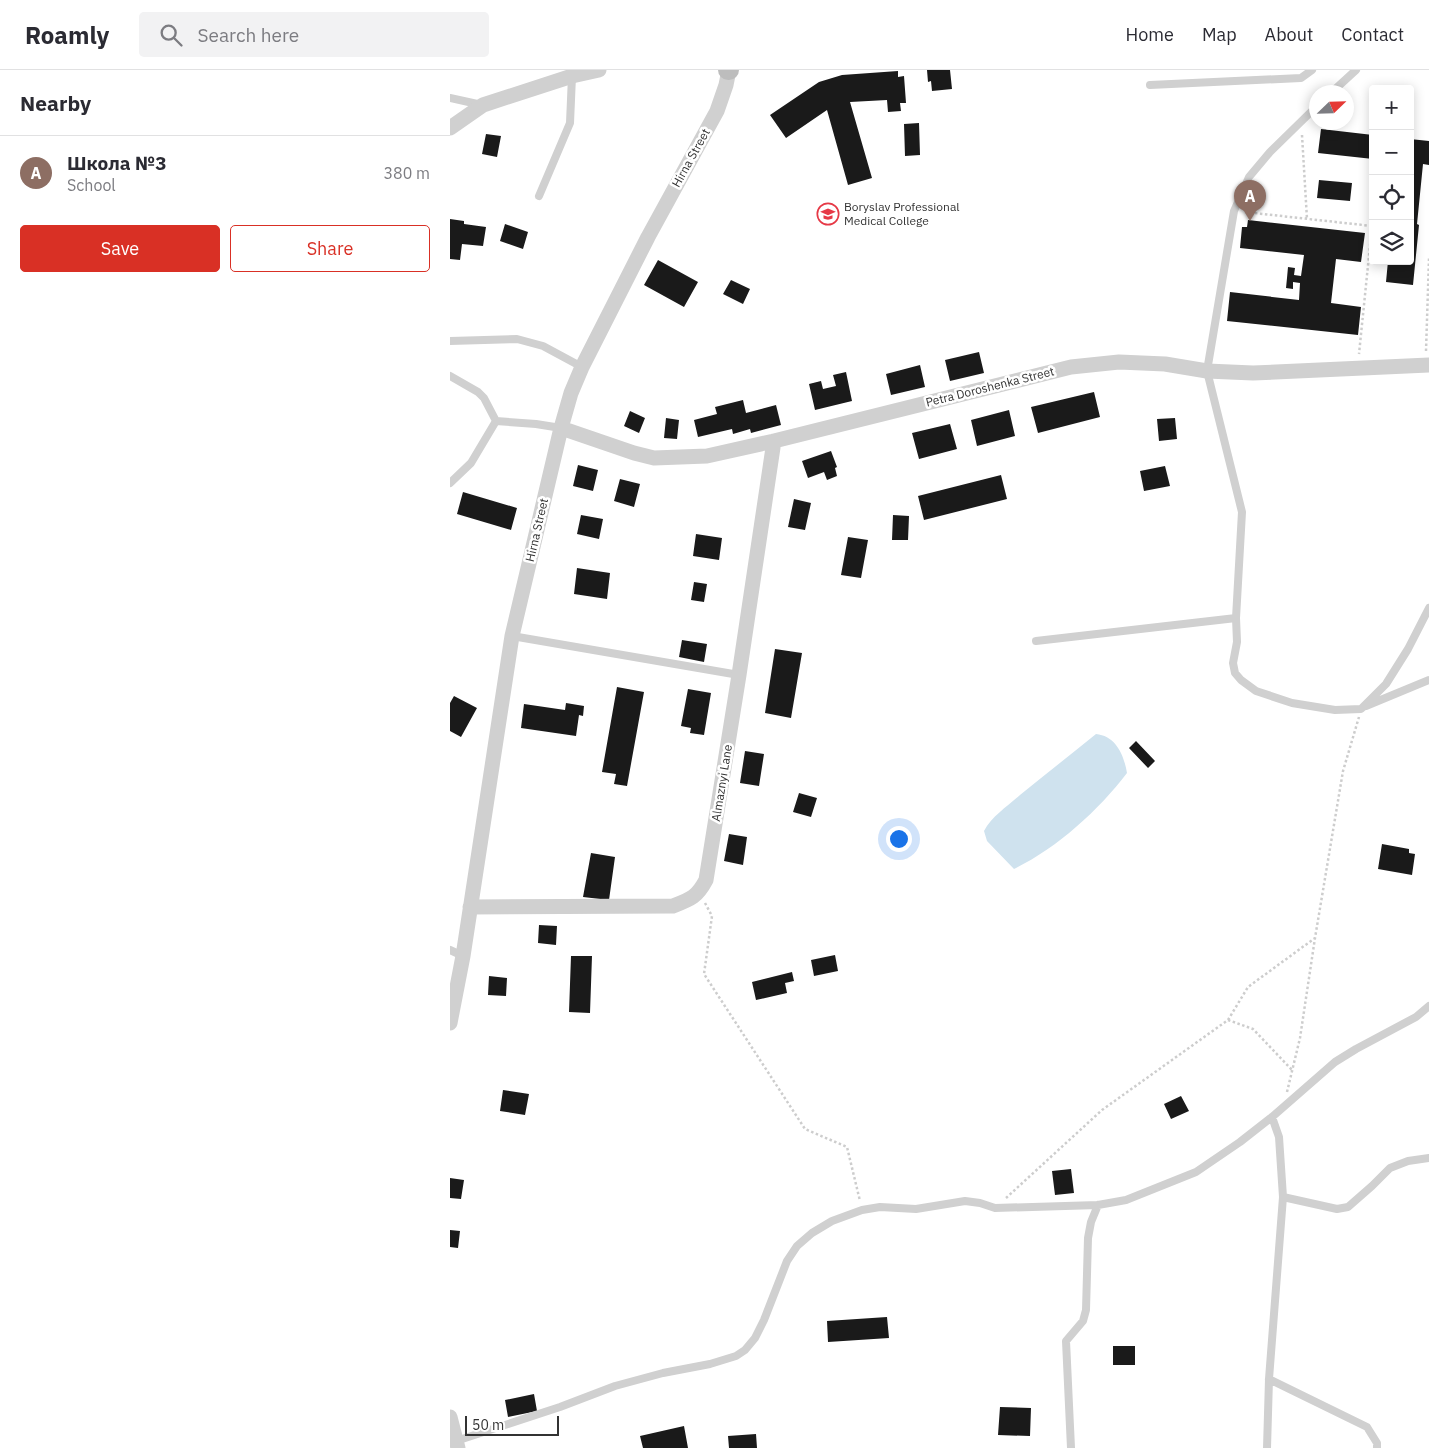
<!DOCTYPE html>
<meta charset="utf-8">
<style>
:root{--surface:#fff;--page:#f2f2f3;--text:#2b2b33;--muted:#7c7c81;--line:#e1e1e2;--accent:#d93025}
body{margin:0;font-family:"IBM Plex Sans",sans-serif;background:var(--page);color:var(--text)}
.controls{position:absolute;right:15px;top:15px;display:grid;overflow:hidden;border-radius:5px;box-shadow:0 2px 12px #0003}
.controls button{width:45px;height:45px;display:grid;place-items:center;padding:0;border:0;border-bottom:1px solid var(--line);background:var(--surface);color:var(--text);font:25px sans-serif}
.compass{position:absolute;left:859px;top:15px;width:45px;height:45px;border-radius:50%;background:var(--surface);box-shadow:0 2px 12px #0003;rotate:67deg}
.scale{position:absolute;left:15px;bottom:12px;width:94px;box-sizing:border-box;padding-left:5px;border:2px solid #333;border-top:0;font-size:14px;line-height:18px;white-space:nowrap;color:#333;-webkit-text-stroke:4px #fff;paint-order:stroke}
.you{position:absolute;left:448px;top:768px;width:18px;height:18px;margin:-12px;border:4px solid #fff;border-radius:50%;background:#1a73e8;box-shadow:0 0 0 8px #1a73e833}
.badge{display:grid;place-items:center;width:32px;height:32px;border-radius:50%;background:var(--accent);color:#fff;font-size:16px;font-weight:700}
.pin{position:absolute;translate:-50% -41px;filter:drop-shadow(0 1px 2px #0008)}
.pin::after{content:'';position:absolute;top:26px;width:18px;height:15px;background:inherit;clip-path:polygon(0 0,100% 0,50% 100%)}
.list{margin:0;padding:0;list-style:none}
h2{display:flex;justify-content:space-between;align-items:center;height:65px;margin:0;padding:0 20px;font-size:21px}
h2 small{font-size:16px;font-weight:400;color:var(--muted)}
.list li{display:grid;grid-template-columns:32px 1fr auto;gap:15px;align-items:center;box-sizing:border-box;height:75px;padding:0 20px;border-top:1px solid var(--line)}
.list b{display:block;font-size:19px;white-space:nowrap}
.list p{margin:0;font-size:16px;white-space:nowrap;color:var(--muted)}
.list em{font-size:16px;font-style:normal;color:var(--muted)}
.actions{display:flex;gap:10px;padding:15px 20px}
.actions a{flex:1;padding:11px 0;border:1px solid var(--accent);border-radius:5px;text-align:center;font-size:18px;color:var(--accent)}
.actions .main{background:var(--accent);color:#fff}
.icon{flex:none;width:28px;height:28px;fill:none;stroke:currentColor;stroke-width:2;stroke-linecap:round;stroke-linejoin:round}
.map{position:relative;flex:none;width:979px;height:1378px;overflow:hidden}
header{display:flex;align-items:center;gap:30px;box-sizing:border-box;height:70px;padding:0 25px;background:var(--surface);border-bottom:1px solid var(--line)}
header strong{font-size:24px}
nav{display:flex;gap:28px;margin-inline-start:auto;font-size:18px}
.search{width:350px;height:45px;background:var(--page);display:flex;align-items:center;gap:12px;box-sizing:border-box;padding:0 18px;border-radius:5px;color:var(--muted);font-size:19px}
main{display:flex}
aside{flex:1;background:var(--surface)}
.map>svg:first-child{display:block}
.water{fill:#cfe2ee}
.building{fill:#1a1a1a}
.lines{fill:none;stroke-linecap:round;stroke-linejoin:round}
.path{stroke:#cdcdcd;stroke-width:2.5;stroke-dasharray:2.5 2.5;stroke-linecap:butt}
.lane{stroke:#d0d0d0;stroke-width:8}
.street{stroke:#d0d0d0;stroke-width:15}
.secondary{stroke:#bdbdbd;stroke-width:20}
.labels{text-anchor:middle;stroke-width:5;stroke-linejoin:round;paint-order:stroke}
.street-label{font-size:12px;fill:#333;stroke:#fff}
.poi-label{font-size:12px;fill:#333;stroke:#fff;text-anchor:start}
</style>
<header>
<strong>Roamly</strong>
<div class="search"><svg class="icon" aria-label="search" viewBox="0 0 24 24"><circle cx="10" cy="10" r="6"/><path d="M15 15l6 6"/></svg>Search here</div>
<nav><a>Home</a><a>Map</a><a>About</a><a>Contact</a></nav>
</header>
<main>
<aside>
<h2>Nearby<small></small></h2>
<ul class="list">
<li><span class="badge" style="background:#8d6e63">A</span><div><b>Школа №3</b><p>School</p></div><em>380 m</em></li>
</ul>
<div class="actions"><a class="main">Save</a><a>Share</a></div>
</aside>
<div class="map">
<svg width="979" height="1378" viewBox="0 0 979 1378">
<rect width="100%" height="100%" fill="#fff"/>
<!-- water -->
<path class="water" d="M 646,664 C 666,666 674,685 677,703 C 648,741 607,778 564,799 L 537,771 L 534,761 C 542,746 558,736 570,725 C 595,705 621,684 646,664 Z"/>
<!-- building -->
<path class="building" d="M 477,0 L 500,0 L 502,19 L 482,21 L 481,11 L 478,12 Z
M 448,1 L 448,7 L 454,6 L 456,33 L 450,33 L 451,41 L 438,42 L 437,30 L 400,32 L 422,108 L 398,115 L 377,40 L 336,68 L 320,45 L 369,12 L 392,5 Z
M 469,53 L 470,85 L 455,86 L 454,54 Z
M 871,59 L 923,65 L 923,89 L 868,83 Z
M 36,64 L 51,66 L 47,87 L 32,84 Z
M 960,69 L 979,71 L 979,95 L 973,94 L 967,154 L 969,155 L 963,215 L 936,212 L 938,191 L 960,191 L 960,127 L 964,94 L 960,93 Z
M 869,110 L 902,113 L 900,131 L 867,128 Z
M 0,149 L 14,151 L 14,154 L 36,157 L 33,176 L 12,174 L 10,190 L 0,189 Z
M 798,150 L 915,163 L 911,192 L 886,189 L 881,233 L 911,237 L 908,265 L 777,251 L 780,222 L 849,230 L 850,213 L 843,212 L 843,219 L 836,218 L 837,208 L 838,197 L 845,198 L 844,205 L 851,206 L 854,185 L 790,178 L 792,157 L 797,157 Z
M 55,154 L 78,162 L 73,179 L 50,171 Z
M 208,190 L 248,212 L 234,237 L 194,215 Z
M 281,210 L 300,219 L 293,234 L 273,224 Z
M 529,282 L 534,303 L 500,311 L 495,290 Z
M 470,295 L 475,317 L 441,325 L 436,304 Z
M 396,302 L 402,331 L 365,340 L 359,314 L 371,311 L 373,319 L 386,316 L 383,305 Z
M 644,322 L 650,347 L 588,363 L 581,337 Z
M 293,330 L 296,343 L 326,335 L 331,355 L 301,363 L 300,359 L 283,364 L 282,359 L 248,367 L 244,350 L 267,344 L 265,337 Z
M 559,340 L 565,366 L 527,376 L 521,350 Z
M 180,341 L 195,348 L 189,363 L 174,356 Z
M 216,348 L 229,350 L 227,369 L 214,368 Z
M 725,348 L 727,369 L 709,371 L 707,349 Z
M 500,354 L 507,379 L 469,389 L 462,363 Z
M 381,381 L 387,397 L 385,398 L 387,406 L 377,410 L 374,402 L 358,408 L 352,391 Z
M 128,395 L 148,400 L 143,421 L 123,416 Z
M 715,396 L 720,416 L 694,421 L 690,401 Z
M 551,405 L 557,429 L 474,450 L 468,426 Z
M 170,409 L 190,414 L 184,437 L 164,431 Z
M 13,422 L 67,438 L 61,460 L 7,444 Z
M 344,429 L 361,433 L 355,460 L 338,457 Z
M 131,445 L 153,449 L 149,469 L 127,464 Z
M 443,445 L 459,446 L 458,470 L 442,470 Z
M 246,464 L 272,468 L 269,490 L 243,486 Z
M 398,467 L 418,470 L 411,508 L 391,505 Z
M 127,498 L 160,503 L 157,529 L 124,524 Z
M 244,512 L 257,514 L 254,532 L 241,530 Z
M 232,570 L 257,574 L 254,592 L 229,587 Z
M 325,579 L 352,583 L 341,648 L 315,643 Z
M 167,617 L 194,622 L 177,716 L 164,714 L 166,704 L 152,702 Z
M 238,619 L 261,623 L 254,665 L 240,663 L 241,658 L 231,656 Z
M 4,626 L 27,638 L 11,667 L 0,661 L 0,633 Z
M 116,633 L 134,636 L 133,646 L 129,645 L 126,666 L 71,658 L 74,634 L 115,640 Z
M 686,671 L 705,691 L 698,698 L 679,678 Z
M 295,681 L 314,684 L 309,716 L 290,713 Z
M 349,723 L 367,728 L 361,747 L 343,742 Z
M 279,764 L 297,767 L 293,795 L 274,791 Z
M 932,774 L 959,779 L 959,783 L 965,784 L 962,805 L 928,799 Z
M 141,783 L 165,787 L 159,830 L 133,827 Z
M 89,855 L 107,856 L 106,875 L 88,873 Z
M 385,885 L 388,901 L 364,906 L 361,890 Z
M 121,886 L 142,886 L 140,943 L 119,942 Z
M 342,902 L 344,911 L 335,913 L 337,923 L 306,930 L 302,912 Z
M 39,906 L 57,908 L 56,926 L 38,925 Z
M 53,1020 L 79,1024 L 75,1045 L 50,1041 Z
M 731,1026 L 739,1041 L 721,1049 L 714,1034 Z
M 621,1099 L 624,1123 L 605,1125 L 602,1101 Z
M 0,1108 L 14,1110 L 11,1129 L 0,1128 Z
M 0,1160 L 10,1161 L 8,1178 L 0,1177 Z
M 437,1247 L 439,1268 L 378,1272 L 377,1251 Z
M 663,1276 L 685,1276 L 685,1295 L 663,1295 Z
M 84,1324 L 87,1341 L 58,1347 L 55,1330 Z
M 550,1337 L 581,1338 L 580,1366 L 548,1365 Z
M 234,1356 L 238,1378 L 193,1378 L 190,1366 Z
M 306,1364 L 307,1378 L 279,1378 L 278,1366 Z"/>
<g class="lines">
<!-- path -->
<path class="path" d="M 852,65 L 857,149
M 795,142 L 922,156 L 909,284
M 976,281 L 979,188
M 255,833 L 262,846 L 254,904 L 355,1059 L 397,1077 L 410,1131
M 778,950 L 803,959 L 842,1000
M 837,1022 L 850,968 L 865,868 L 893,701 L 909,647
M 556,1128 L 652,1040 L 778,950 L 798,917 L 865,868"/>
<!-- lane -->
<path class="lane" d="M 700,15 L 851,8 L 862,0
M 882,22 L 906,0
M 0,28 L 32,35
M 866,37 L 820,82 L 799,107 L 784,141 L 757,301 L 792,442 L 786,548 L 787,572 L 783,593 L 785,603 L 791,610 L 806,621 L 842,633 L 885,640 L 911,639 L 936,614 L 958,579 L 979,538
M 89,126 L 120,53 L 122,6
M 0,271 L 67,269 L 93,276 L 132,297
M 0,306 L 28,322 L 34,328 L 46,351 L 86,354 L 111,358
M 0,413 L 21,393 L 46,351
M 62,566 L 289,605
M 586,571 L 786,548
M 916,636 L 979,610
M 0,880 L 13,886
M 833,1127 L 887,1139 L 898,1137 L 922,1116 L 940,1098 L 958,1091 L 979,1088
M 819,1309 L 917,1357 L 927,1373 L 927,1378
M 6,1371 L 110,1337 L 165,1316 L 213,1303 L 260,1294 L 286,1286 L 295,1280 L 305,1268 L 314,1250 L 337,1191 L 347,1176 L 362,1163 L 382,1151 L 412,1140 L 430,1137 L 466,1139 L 515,1131 L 530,1133 L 545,1138 L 648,1135 L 676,1130 L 746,1102 L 790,1072 L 822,1047 L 885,992 L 906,979 L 966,947 L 979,936
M 621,1378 L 616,1271 L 633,1251 L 636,1240 L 638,1168 L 641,1152 L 648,1135
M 817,1378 L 819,1309 L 833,1127 L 829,1067 L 822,1047"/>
<!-- street -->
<path class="street" d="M 0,58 L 33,35 L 122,6 L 149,0
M 111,358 L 184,383 L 204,388 L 257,386 L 324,371 L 621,297 L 669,292 L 715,294 L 757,301 L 803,303 L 979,295
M 20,837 L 223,836 C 241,829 247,827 256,810 L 289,605 L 324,371
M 0,953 L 13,886 L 62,566 L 111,358 L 121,323 L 132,297 L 198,167 L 267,41 L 276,15 L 279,0
M 0,1347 L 8,1378"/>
<!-- secondary -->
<path class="secondary" d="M 278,0 L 279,0"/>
</g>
<!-- icons -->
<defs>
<g id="university-ring" transform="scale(1.125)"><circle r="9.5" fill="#fff" stroke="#e63946" stroke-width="1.5"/><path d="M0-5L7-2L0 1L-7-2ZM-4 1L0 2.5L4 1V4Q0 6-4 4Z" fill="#e63946"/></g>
</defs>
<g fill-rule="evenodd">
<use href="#university-ring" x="378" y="144"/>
</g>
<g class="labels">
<!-- street labels -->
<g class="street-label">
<text transform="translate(241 88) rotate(-61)" y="4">Hirna Street</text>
<text transform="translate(540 317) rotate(-14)" y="4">Petra Doroshenka Street</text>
<text transform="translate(87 460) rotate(-77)" y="4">Hirna Street</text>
<text transform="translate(272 713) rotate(-81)" y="4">Almaznyi Lane</text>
</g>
<!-- poi labels -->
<g class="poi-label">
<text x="394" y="141">Boryslav Professional<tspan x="394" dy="14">Medical College</tspan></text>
</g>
</g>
</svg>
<div class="controls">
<button>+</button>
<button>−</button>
<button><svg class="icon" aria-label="locate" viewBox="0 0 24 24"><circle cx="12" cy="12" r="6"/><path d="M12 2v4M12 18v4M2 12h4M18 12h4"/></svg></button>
<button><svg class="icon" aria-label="layers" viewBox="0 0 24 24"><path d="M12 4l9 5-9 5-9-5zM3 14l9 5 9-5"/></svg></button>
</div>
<svg class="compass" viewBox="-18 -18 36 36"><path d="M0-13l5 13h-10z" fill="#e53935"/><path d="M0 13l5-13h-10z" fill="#7c7c81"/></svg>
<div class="scale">50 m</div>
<div class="you"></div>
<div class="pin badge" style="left:800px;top:151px;background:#8d6e63">A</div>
</div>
</main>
